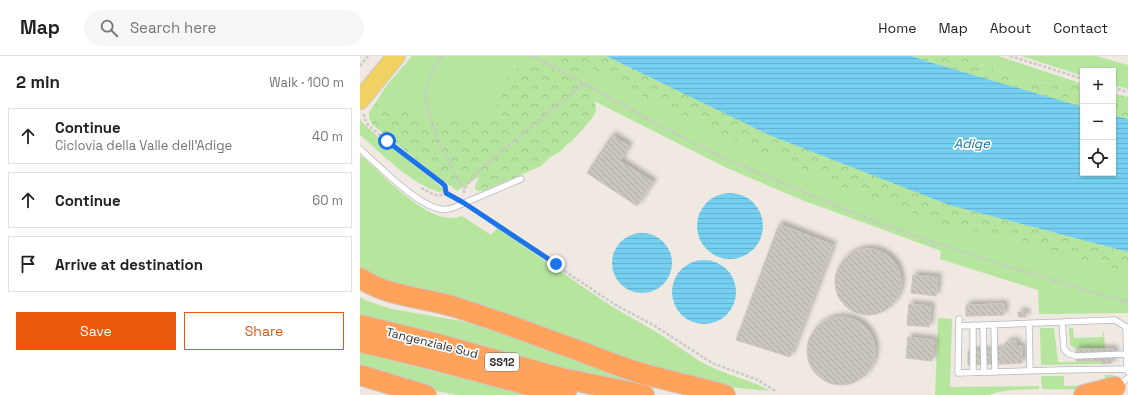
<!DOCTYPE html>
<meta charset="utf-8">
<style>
:root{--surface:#fff;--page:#f6f6f6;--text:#222;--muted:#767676;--line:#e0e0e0;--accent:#ea580c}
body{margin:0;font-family:"Space Grotesk",sans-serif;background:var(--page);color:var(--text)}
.controls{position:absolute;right:12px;top:12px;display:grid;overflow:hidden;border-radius:0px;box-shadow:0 1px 3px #0004}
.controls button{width:36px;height:36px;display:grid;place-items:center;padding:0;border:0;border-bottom:1px solid var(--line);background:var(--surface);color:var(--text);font:20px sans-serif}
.stop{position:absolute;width:12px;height:12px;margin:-9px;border:3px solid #1a73e8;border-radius:50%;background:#fff}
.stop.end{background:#1a73e8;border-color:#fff;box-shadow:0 1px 4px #0008}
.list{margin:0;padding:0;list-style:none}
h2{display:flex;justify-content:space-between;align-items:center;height:52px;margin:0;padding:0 16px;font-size:17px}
h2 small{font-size:13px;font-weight:400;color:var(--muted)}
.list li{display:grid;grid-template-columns:26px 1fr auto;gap:12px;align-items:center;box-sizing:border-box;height:56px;margin:0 8px 8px;padding:0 8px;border:1px solid var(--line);border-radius:0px}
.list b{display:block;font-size:15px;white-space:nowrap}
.list p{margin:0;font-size:13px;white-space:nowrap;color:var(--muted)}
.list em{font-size:13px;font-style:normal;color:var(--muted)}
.actions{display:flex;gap:8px;padding:12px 16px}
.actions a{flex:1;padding:9px 0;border:1px solid var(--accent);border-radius:0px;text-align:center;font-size:14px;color:var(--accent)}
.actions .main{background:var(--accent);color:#fff}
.icon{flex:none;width:22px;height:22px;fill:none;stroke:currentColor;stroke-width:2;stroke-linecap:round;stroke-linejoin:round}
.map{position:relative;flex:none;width:768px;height:339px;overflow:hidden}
header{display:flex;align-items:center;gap:24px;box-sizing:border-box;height:56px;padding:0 20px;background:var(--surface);border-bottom:1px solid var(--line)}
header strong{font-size:19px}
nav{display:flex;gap:22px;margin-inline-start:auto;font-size:14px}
.search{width:280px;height:36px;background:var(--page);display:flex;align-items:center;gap:10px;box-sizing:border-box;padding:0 14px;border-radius:22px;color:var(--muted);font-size:15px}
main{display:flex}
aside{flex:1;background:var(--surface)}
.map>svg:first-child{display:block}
.grass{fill:#b6e59e}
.forest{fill:url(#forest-crowns)}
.water{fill:url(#water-rules)}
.building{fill:url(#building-back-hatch);stroke:#cbc5ba;filter:url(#shadow)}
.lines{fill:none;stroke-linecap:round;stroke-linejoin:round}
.lane-casing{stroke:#b4b7c1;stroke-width:7}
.primary-casing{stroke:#c9c9c9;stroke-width:20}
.highway-casing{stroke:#c9c9c9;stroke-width:22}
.path{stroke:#c9c9c9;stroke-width:2.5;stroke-dasharray:3 2;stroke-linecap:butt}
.lane{stroke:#fff;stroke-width:5.5}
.primary{stroke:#f2d163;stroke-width:18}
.highway{stroke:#ffa35c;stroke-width:20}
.route{stroke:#1a73e8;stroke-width:5}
.labels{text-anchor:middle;stroke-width:3.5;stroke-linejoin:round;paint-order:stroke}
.shield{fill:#fff;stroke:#6d6d6d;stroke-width:1}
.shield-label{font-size:11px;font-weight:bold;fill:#2e2e2e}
.street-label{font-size:12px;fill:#2e2e2e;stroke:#fff}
.water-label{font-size:13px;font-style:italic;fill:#0d6fa3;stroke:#fff}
</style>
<header>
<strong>Map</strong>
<div class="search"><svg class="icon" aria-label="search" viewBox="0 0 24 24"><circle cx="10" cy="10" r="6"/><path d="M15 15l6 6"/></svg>Search here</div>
<nav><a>Home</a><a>Map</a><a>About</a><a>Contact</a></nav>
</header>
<main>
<aside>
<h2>2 min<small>Walk · 100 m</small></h2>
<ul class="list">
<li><svg class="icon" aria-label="ahead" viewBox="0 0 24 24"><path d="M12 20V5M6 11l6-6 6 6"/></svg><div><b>Continue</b><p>Ciclovia della Valle dell'Adige</p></div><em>40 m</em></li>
<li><svg class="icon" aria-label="ahead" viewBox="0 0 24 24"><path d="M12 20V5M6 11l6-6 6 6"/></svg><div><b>Continue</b></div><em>60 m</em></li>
<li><svg class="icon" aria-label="arrive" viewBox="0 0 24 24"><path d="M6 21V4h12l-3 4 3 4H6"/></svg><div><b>Arrive at destination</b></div></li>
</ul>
<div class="actions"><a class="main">Save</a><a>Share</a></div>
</aside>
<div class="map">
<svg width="768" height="339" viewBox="0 0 768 339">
<defs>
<pattern id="forest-crowns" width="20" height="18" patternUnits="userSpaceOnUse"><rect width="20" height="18" fill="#b6e59e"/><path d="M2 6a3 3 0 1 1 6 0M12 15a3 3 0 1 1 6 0" fill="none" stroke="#9dc588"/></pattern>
<pattern id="water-rules" width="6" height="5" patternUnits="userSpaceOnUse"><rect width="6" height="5" fill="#75cff0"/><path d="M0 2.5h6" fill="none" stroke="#66b2ce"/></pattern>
<pattern id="building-back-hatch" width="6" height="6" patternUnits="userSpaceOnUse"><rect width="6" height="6" fill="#cbc7bf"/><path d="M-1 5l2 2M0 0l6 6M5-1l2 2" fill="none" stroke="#afaba4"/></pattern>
<filter id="shadow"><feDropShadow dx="3.5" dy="-3.5" stdDeviation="2" flood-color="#0004"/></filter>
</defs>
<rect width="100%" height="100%" fill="#efe9e1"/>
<!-- grass -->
<path class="grass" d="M 52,0 L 246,0 L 409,79 L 589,149 L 768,196 L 768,257 L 679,258 L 678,234 L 580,203 L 581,195 L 442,144 L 367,112 L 234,45 L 97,135 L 13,69 L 9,62 L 9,57 L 27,29 Z
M 603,0 L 638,0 L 723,28 L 723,29 L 688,26 L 675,27 L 666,26 L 627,11 L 607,3 Z
M 661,0 L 736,0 L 768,9 L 768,33 L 753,29 L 753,15 L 723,15 L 723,20 Z
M 0,63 L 2,66 L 17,80 L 79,129 L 83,133 L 83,135 L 79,136 C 50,127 23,99 0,79 Z
M 0,99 C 22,117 63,164 93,162 C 96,162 99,161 102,160 L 131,179 L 137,172 L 251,250 L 298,277 L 341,306 L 360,315 L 399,329 L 410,335 L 369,331 L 301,316 L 224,286 L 161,263 L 43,234 L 0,213 Z
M 0,241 L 10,246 L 32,253 L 101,265 L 141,276 L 295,329 L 294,332 L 289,332 L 228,319 L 89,282 L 0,259 Z
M 578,262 L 592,263 L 590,331 L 679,330 L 679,333 L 652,334 L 638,336 L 629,339 L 575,339 Z
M 680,272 L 694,272 L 698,306 L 742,305 L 742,308 L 681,309 Z
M 709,272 L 713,272 L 714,282 L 743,281 L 743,276 L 744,276 L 745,293 L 716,293 L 710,289 Z
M 0,297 L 154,335 L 170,339 L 98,339 L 70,334 L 0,313 Z
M 745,319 L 753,319 L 756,322 L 756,325 C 745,336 698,333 682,333 L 681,320 L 704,320 L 704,330 L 744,329 Z"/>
<!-- forest -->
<path class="forest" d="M 182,0 L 246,0 L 409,79 L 589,149 L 768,197 L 768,217 L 680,191 L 668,186 L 646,183 L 617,175 L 596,173 L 575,166 L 527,146 L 500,138 L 463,123 L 443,113 L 385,89 L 358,76 L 276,36 L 228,10 L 228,14 L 223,19 L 211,15 Z
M 552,0 L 603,0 L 607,3 L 627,11 L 666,26 L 675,27 L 702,25 L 723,29 L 723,51 L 566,5 Z
M 174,4 C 189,11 239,34 236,54 C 235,62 217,79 211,86 L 207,88 L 201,95 L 189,102 L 181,110 L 123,135 L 118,135 L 115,133 L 115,130 L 120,119 L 108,118 L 89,129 L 13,69 C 7,59 8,57 15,48 L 32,53 L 46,54 L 64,67 L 76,67 L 83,62 L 107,67 L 124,62 L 131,59 L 136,52 L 138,45 L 138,35 L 145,25 L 153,15 L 168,5 Z
M 753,37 L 768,41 L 768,63 L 753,59 Z"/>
<!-- water -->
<path class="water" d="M 246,0 L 552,0 L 566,5 L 723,51 L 723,117 L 753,117 L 753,59 L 768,63 L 768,196 L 589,149 L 409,79 Z
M337 170a33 33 0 1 1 66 0a33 33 0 1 1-66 0Z
M252 207a30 30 0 1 1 60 0a30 30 0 1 1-60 0Z
M312 236a32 32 0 1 1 64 0a32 32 0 1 1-64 0Z"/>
<!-- building -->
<path class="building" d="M 252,79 L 269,90 L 260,105 L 293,126 L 277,150 L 227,117 Z
M 419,168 L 473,189 L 430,301 L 376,284 Z
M475 226a33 33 0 1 1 66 0a33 33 0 1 1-66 0Z
M 553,219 L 578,221 L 576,240 L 551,237 Z
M 549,248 L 571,250 L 569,271 L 547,269 Z
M 644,248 L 644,259 L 606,260 L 606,249 Z
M 658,256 L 666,256 L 666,261 L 658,261 Z
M447 295a34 34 0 1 1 68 0a34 34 0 1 1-68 0Z
M 548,281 L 574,284 L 572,305 L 546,302 Z
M 656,285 L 656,290 L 662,290 L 662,307 L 641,308 L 641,291 L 646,291 L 646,286 Z
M 716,293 L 754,293 L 754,304 L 752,305 L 752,307 L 742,308 L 742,305 L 716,305 Z
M 641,294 L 641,308 L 608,309 L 608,295 Z"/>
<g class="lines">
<!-- lane casing -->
<g class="lane-casing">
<path id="lane" d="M 0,93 C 19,110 57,149 80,153 C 85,154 90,153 95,151 L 161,123
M 599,263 L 598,317 L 698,314 L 767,313
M 702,266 L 704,293 L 709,298 L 716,300 L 766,298
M 669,267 L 670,315
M 613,269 L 613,316
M 623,269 L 624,316
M 634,269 L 635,316
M 599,270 L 755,264 L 766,271 L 768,271
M 766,271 L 767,313 L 768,316
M 757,330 L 768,322"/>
</g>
<!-- primary casing -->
<g class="primary-casing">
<path id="primary" d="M 0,44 L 36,0"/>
</g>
<!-- highway casing -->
<g class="highway-casing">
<path id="highway" d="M 0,222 C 28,241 63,241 95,251 C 126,261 158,272 189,284 C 216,293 242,304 268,313 C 300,324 333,329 365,339
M 0,269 L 74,287 L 197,321 L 284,339
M 0,286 L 71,303 L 206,339
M 0,319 L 66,339
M 724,339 L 755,331"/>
</g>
<!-- path -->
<path class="path" d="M 83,0 L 76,7 L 66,34 L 66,46 L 73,72 L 98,124 L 104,133
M 171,0 L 194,11 L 308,74 L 365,103 L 511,164 L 587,191 L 708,229 L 768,246
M 650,0 L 723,23
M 0,10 L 8,0
M 753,32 L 768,36
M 4,58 L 4,62 L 8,69 L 27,85 L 82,127 L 85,130 L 86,137
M 61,132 C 70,136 77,143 86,137
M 86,137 L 94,141
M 104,137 L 104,133 L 121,112 L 224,28
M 113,154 L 254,248 L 295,270 L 352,307 L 398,324 L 415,335"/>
<!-- lane -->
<use href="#lane" class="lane"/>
<!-- primary -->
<use href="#primary" class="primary"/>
<!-- highway -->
<use href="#highway" class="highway"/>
</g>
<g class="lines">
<!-- route -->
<path class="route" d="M 27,85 L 82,127 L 85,130 L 86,137 L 104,147 L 196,208"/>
</g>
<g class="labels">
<!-- shield labels -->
<rect class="shield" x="125" y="297" width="34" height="18" rx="3"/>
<g class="shield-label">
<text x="142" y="310">SS12</text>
</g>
<!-- street labels -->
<g class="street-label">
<text transform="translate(72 287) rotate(14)" y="4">Tangenziale Sud</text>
</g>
<!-- water labels -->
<g class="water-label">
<text x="612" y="92">Adige</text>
</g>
</g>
</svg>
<div class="controls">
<button>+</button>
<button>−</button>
<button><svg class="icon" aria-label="locate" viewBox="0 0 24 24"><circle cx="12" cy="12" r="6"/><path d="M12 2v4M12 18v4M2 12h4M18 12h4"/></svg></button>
</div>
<div class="stop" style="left:27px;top:85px"></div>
<div class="stop end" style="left:196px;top:208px"></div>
</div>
</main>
